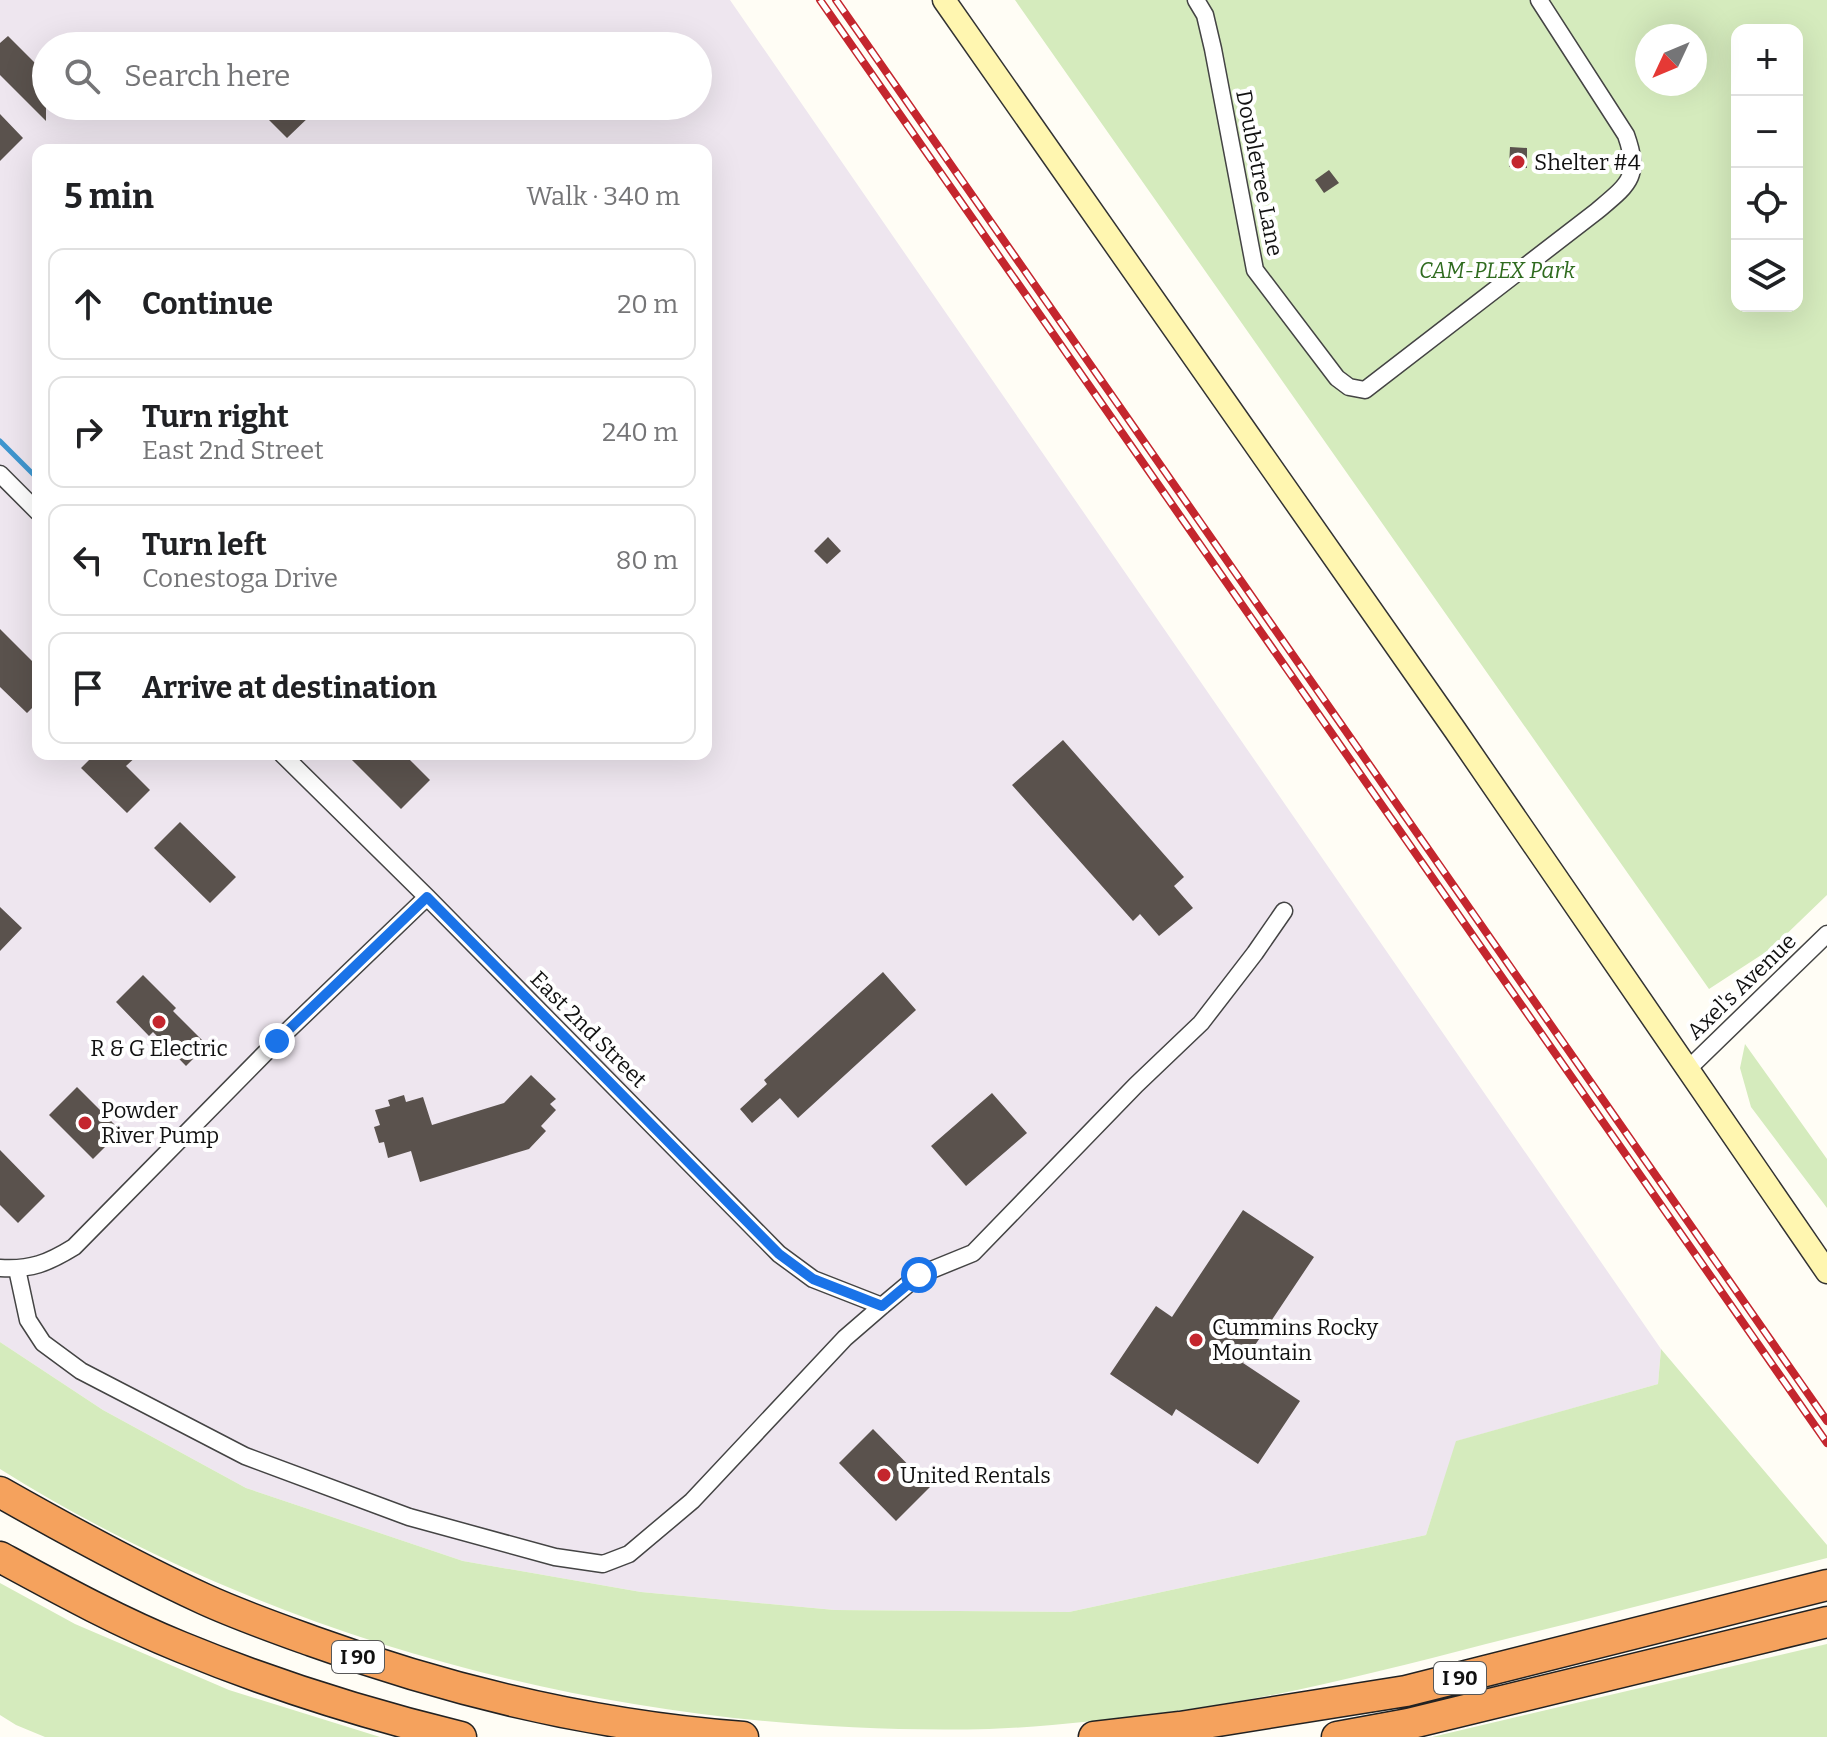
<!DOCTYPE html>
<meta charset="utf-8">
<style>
:root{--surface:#fff;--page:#f6f6f6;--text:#202124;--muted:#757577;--line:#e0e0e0}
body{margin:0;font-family:Bitter,serif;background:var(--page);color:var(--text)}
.controls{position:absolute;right:24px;top:24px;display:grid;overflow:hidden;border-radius:16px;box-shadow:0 8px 32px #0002}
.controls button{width:72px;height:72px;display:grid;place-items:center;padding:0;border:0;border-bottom:2px solid var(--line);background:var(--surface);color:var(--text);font:40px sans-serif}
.compass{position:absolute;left:1635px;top:24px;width:72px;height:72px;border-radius:50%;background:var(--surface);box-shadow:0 8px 32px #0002;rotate:226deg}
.stop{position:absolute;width:24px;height:24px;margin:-18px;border:6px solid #1a73e8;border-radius:50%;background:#fff}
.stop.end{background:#1a73e8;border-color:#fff;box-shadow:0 2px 8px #0008}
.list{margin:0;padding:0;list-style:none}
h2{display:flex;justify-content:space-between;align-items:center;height:104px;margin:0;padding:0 32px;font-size:34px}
h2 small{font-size:26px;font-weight:400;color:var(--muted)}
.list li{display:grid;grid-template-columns:52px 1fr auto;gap:24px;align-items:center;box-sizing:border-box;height:112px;margin:0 16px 16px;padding:0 16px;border:2px solid var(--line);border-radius:16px}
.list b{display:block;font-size:30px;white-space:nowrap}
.list p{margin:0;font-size:26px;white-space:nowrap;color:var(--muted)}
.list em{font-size:26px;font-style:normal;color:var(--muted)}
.icon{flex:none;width:44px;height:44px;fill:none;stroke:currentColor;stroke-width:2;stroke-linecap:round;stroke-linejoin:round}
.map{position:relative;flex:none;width:1827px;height:1737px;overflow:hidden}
.search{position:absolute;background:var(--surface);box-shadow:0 8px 32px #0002;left:32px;top:32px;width:680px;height:88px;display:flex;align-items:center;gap:20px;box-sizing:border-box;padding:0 28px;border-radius:44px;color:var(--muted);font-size:30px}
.panel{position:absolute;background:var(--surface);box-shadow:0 8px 32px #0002;left:32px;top:144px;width:680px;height:616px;border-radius:16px}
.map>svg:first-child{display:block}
.industrial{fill:#eee6ef;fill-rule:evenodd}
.green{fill:#d5ebbd;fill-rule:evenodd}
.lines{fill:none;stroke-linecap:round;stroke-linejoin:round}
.stream{stroke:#3f96cf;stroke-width:5}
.building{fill:#5a524d}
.street-casing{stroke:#444;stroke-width:19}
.secondary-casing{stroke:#333;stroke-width:25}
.highway-casing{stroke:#222;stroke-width:33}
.street{stroke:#fff;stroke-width:16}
.secondary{stroke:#fff6b0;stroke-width:22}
.highway{stroke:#f5a25d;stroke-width:30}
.rail-casing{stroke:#c4262e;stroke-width:8}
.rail{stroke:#fff;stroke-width:5;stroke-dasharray:15;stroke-linecap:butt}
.route{stroke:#1a73e8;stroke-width:10}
.poi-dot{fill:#c4262e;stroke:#fff;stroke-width:3}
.labels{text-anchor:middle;stroke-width:8;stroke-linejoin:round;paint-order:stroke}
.shield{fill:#fff;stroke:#585858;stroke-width:2}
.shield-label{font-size:20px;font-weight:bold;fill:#111}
.poi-label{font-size:22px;fill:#111;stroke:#fff;text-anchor:start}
.street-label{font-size:22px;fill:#111;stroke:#fff}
.park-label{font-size:22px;font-style:italic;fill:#2f6b1f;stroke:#fff}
</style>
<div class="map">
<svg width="1827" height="1737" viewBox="0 0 1827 1737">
<rect width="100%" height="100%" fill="#fffdf5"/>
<!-- industrial -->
<path class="industrial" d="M 0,0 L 730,0 L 1661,1349 L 1658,1384 L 1457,1441 L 1426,1535 L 1069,1612 L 835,1610 L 641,1592 L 463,1561 L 246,1488 L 103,1410 L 0,1342 ZM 46,46 L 698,46 L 698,106 L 46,106 ZM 38,150 L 706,150 L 706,754 L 38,754 Z"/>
<!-- green -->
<path class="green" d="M 1015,0 L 1827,0 L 1827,895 L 1772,948 L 1709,989 ZM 1737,30 L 1797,30 L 1797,306 L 1737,306 ZM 1647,36 L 1695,36 L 1695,84 L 1647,84 Z
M 1745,1044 L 1827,1159 L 1827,1208 L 1751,1107 L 1740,1068 Z
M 0,1342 L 103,1410 L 246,1488 L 463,1561 L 641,1592 L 835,1610 L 1069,1612 L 1426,1535 L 1456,1441 L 1658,1384 L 1661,1349 L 1827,1545 L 1827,1558 C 1713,1587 1599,1616 1486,1644 C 1378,1672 1270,1700 1160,1713 C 1104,1720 1046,1727 989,1729 C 645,1737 293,1652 0,1469 Z
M 0,1583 L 75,1624 L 229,1690 L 380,1737 L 45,1737 L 16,1725 L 0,1715 Z
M 1827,1644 L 1827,1737 L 1432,1737 Z"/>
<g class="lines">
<!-- stream -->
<path class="stream" d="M 0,441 L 38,479"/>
</g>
<!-- building -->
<path class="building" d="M 8,36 L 46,74 L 46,121 L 0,75 L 0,43 Z
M 255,106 L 302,106 L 311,115 L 287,138 Z
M 0,114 L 23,138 L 0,161 Z
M 1510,147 L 1527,148 L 1527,168 L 1509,167 Z
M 1329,170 L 1339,183 L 1324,193 L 1315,180 Z
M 828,537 L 841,551 L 827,564 L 814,551 Z
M 0,629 L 38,667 L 38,702 L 27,713 L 0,687 Z
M 1063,740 L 1184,877 L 1174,886 L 1193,908 L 1159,936 L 1140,914 L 1133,921 L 1012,785 Z
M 95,754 L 139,754 L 126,766 L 150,790 L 127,813 L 81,768 Z
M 346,754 L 404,754 L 430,780 L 401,809 Z
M 180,822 L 236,877 L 210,903 L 154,848 Z
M 0,907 L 22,928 L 0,951 Z
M 883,972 L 916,1010 L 798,1118 L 780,1098 L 752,1123 L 740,1109 L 767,1084 L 764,1080 Z
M 143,975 L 176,1008 L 173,1011 L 207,1045 L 186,1066 L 153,1032 L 149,1036 L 116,1002 Z
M 531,1075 L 556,1099 L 550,1104 L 556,1110 L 541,1126 L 546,1131 L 529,1149 L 420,1182 L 411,1151 L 388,1158 L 384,1142 L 379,1143 L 374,1127 L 380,1125 L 375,1110 L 390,1106 L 388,1100 L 404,1095 L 406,1102 L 423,1097 L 432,1125 L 504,1103 Z
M 77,1087 L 121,1131 L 93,1159 L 49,1115 Z
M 992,1093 L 1027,1133 L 966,1186 L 931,1146 Z
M 0,1150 L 45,1196 L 18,1223 L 0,1205 Z
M 1243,1210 L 1314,1257 L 1243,1363 L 1300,1401 L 1258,1464 L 1176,1409 L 1172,1416 L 1110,1374 L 1156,1306 L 1172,1317 Z
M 873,1429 L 930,1487 L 896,1521 L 839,1463 Z"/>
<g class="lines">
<!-- street casing -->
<g class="street-casing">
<path id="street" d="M 1196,0 L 1205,15 L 1213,49 L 1255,270 L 1337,378 L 1349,387 L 1365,390 L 1597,211 C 1629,184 1641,177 1626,135 L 1539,0
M 0,474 L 38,512
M 282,754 L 427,897 L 779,1254 L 813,1279 L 882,1306
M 1687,1070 L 1827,934
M 0,1268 C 31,1270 48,1263 74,1247 L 277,1041 L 427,897
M 17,1269 L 28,1320 L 43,1343 L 81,1371 L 245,1456 L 409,1517 L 555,1557 L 603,1564 L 629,1554 L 692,1501 L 845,1338 L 882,1306 L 919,1275 L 973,1253 L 1136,1085 L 1201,1023 L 1255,953 L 1284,911"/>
</g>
<!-- secondary casing -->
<g class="secondary-casing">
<path id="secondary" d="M 944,0 L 1455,730 L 1827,1272"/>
</g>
<!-- highway casing -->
<g class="highway-casing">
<path id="highway" d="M 0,1492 C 67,1530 134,1567 204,1599 C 239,1615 276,1628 312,1641 C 450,1691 596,1726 743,1737
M 0,1557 C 59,1589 119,1622 181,1647 C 271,1684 366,1714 461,1737
M 1094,1737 L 1180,1727 L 1406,1691 L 1827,1585
M 1337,1737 L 1408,1724 L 1827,1622"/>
</g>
<!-- street -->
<use href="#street" class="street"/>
<!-- secondary -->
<use href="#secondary" class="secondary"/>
<!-- highway -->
<use href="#highway" class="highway"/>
<!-- rail casing -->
<g class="rail-casing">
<path id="rail" d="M 820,0 L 1827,1443
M 836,0 L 1827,1421"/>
</g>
<!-- rail -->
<use href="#rail" class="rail"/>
</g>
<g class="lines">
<!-- route -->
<path class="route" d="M 277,1041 L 427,897 L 779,1254 L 813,1279 L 882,1306 L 919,1275"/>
</g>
<!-- markers -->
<g class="poi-dot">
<circle cx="1518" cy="162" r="8"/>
<circle cx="159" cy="1022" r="8"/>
<circle cx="85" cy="1123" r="8"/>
<circle cx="1196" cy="1340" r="8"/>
<circle cx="884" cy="1475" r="8"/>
</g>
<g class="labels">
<!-- shield labels -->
<g class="shield">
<rect x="332" y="1641" width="52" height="32" rx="6"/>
<rect x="1434" y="1662" width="52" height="32" rx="6"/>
</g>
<g class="shield-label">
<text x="358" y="1664">I 90</text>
<text x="1460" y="1685">I 90</text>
</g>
<!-- poi labels -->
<g class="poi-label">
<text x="1534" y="170">Shelter #4</text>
<text x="159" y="1056" text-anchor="middle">R &amp; G Electric</text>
<text x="101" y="1118">Powder<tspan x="101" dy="25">River Pump</tspan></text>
<text x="1212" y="1335">Cummins Rocky<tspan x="1212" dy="25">Mountain</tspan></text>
<text x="900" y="1483">United Rentals</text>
</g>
<!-- street labels -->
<g class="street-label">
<text transform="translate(1260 173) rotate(79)" y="8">Doubletree Lane</text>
<text transform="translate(1741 986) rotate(-44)" y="8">Axel's Avenue</text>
<text transform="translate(589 1029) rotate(45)" y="8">East 2nd Street</text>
</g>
<!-- park labels -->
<g class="park-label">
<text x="1497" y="278">CAM-PLEX Park</text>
</g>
</g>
</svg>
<div class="controls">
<button>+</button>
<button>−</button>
<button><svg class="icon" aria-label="locate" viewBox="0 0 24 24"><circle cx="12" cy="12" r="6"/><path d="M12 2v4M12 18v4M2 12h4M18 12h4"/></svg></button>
<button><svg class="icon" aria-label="layers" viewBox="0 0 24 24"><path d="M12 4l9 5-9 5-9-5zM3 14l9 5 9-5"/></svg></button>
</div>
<svg class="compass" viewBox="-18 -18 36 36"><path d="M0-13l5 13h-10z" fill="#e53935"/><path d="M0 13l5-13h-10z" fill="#757577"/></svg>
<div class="stop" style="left:919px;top:1275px"></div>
<div class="stop end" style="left:277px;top:1041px"></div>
<div class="search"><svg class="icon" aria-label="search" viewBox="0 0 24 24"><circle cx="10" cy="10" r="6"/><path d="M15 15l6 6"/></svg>Search here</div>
<section class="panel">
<h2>5 min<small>Walk · 340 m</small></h2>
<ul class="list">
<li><svg class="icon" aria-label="ahead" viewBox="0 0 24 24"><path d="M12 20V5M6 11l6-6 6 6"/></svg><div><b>Continue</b></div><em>20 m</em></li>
<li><svg class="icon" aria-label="right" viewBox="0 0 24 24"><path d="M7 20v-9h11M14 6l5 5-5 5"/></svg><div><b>Turn right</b><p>East 2nd Street</p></div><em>240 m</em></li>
<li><svg class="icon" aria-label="left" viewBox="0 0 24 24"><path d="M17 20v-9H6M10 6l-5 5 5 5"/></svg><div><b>Turn left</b><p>Conestoga Drive</p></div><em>80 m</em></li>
<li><svg class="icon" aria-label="arrive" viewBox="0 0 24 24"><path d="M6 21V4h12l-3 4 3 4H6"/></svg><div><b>Arrive at destination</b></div></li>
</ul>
</section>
</div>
